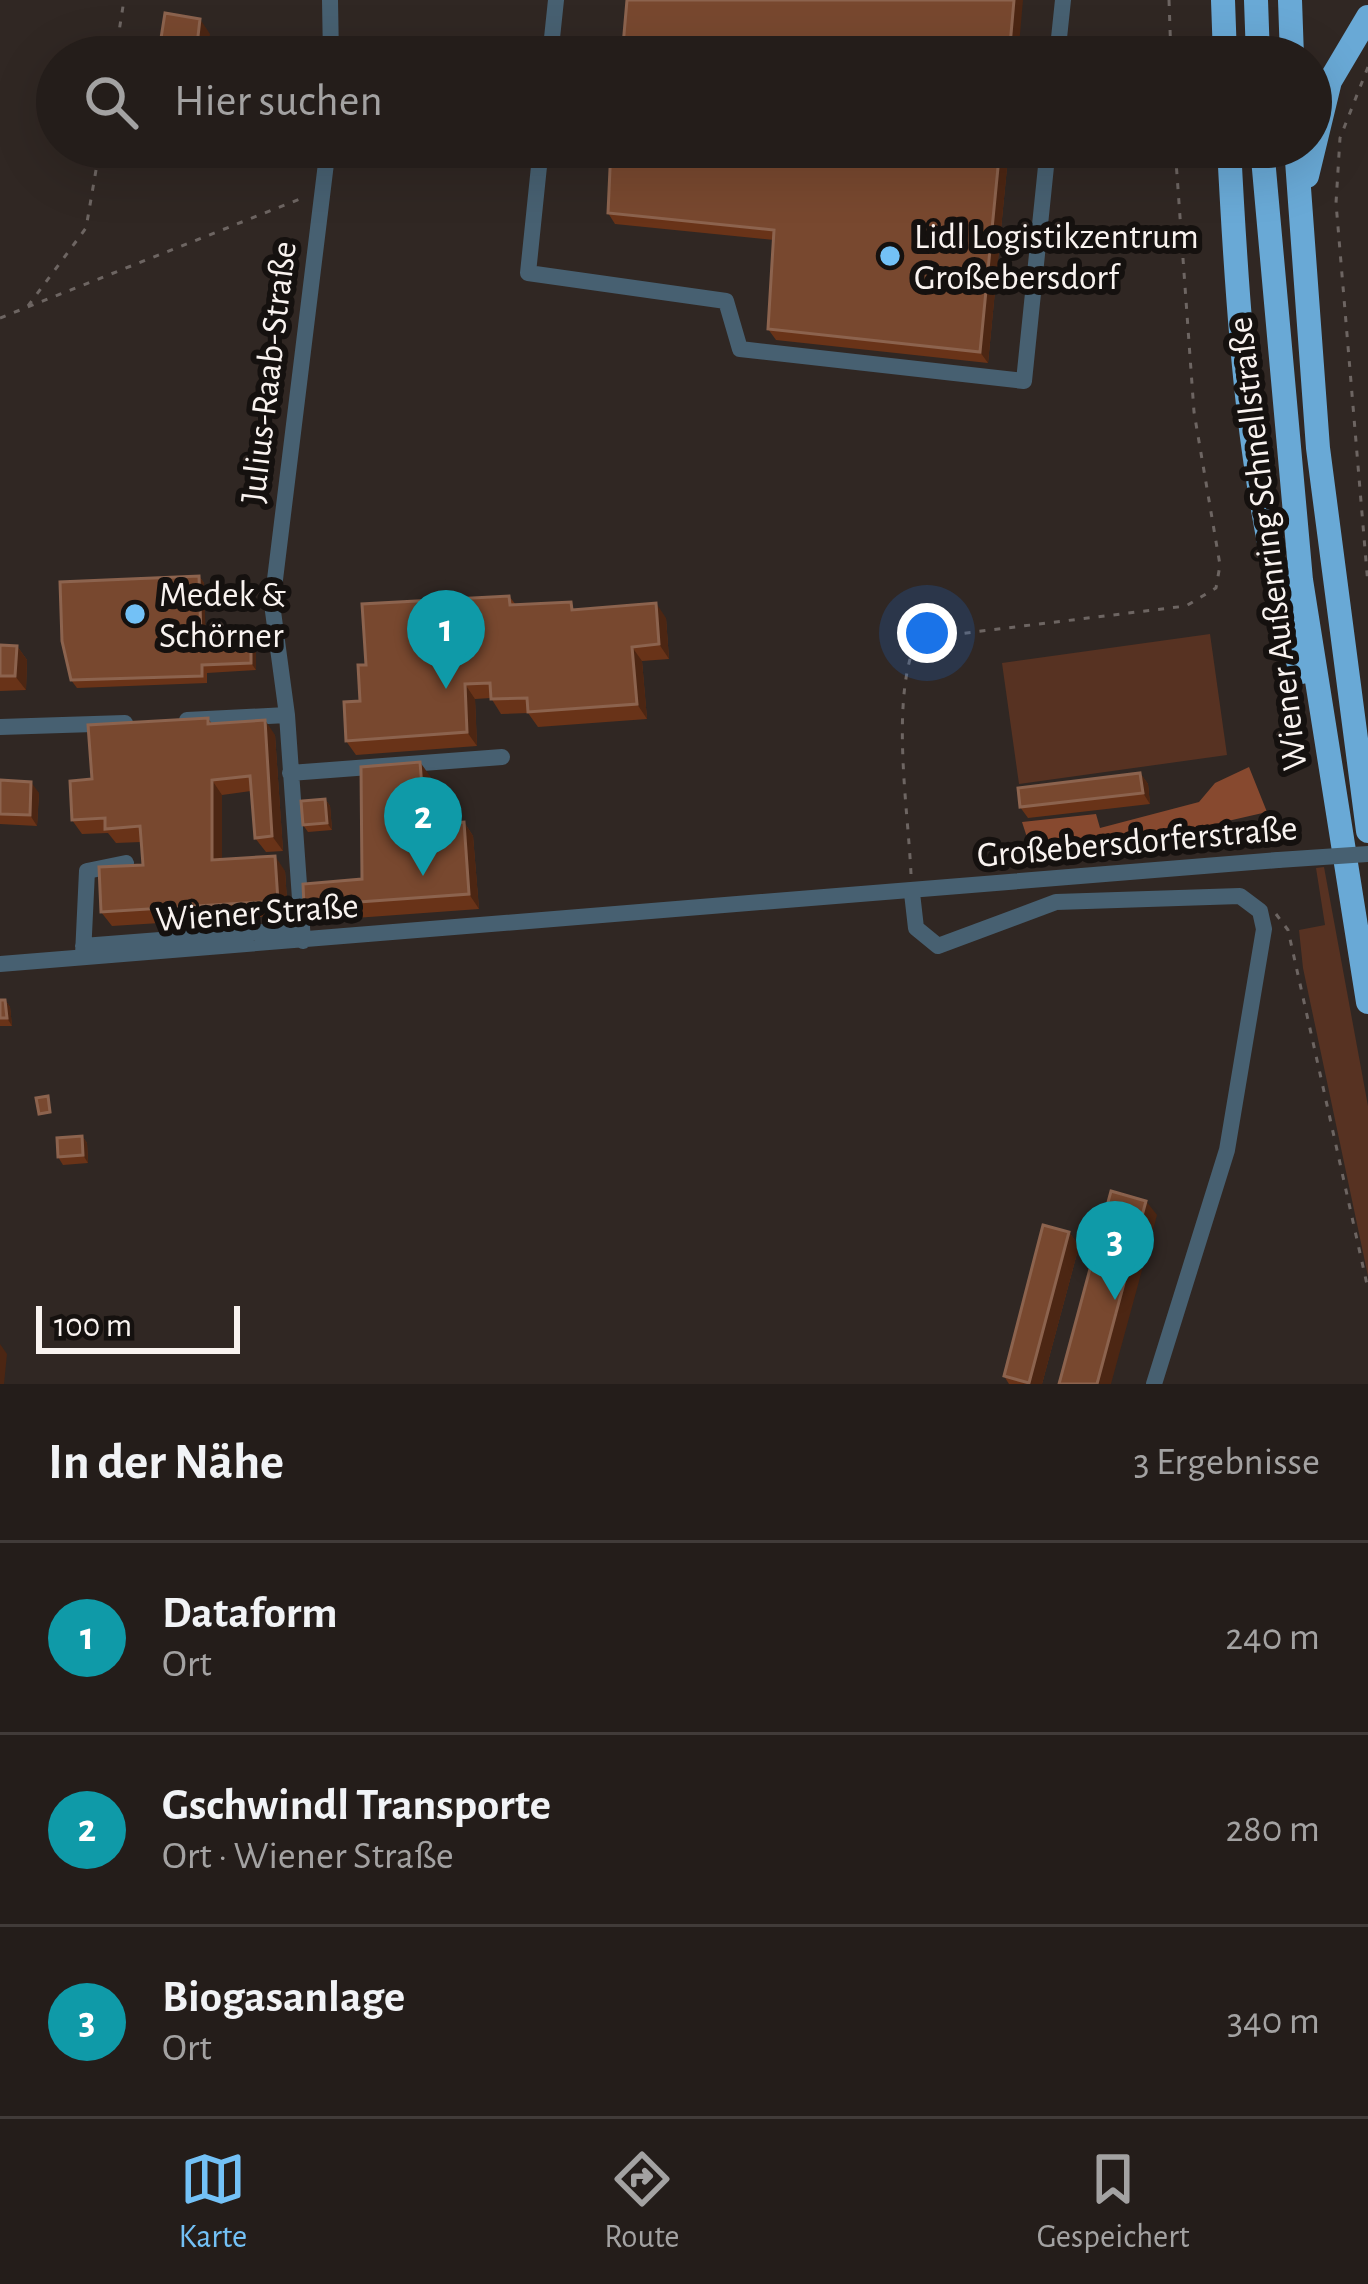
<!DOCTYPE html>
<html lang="de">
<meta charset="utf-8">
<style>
:root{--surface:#241d1a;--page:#302a27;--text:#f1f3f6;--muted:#a3a2a2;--line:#413b39;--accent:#73c1f6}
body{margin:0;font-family:"Alegreya Sans",sans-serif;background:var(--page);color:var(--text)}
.scale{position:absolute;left:36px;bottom:30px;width:204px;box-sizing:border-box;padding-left:12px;border:6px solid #f9f3f0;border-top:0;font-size:33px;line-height:42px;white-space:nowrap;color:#f9f3f0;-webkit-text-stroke:9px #15110f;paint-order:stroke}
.you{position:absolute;left:927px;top:633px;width:42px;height:42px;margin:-30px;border:9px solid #fff;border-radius:50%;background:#1a73e8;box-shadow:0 0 0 18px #1a73e833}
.badge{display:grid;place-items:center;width:78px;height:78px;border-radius:50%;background:var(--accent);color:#fff;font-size:39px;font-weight:700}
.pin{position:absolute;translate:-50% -99px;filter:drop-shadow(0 3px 6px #0008)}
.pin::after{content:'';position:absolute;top:63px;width:42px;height:36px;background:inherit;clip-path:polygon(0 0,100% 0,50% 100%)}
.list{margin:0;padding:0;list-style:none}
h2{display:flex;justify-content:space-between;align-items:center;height:156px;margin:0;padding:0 48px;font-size:51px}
h2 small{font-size:39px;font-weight:400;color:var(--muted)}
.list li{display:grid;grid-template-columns:78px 1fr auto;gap:36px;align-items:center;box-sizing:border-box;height:192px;padding:0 48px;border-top:3px solid var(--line)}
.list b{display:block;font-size:45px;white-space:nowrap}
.list p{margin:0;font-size:39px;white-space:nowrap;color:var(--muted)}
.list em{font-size:39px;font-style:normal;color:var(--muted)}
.icon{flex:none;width:66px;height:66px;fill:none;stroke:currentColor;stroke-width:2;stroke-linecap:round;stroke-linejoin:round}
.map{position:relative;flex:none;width:1368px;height:1384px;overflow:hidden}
.search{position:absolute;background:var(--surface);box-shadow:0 12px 48px #0002;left:36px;right:36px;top:36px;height:132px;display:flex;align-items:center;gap:30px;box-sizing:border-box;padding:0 42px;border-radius:66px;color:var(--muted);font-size:45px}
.sheet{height:732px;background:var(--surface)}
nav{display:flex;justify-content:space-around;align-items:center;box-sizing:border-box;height:168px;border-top:3px solid var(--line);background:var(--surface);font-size:33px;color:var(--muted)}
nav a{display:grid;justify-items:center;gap:6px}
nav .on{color:var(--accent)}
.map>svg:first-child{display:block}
.green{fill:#573222}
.forest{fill:#87492f}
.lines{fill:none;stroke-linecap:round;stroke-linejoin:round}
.path{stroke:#6d6562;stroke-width:3;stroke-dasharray:6 9;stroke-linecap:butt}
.minor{stroke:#476071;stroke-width:16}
.highway{stroke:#69a9d6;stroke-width:24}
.minor-bridge{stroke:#476071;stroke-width:16}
.wall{fill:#693318}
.shaded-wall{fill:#4c2613}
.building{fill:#78482f;stroke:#8c634e;stroke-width:3}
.poi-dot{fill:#73c1f6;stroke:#15110f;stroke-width:4.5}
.labels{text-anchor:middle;stroke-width:12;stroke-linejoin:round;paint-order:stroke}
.poi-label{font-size:36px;fill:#f9f3f0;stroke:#15110f;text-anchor:start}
.street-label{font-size:36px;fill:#f9f3f0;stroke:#15110f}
</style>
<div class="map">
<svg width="1368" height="1384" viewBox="0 0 1368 1384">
<rect width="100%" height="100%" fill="#302723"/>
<!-- green -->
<path class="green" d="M 1210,634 L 1227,755 L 1019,784 L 1002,663 Z
M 1324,867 L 1368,1106 L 1368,1276 L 1303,968 L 1299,930 L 1325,925 L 1316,868 Z"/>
<!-- forest -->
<path class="forest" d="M 1249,767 L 1267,812 L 1036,865 L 1022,822 L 1096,814 L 1100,828 L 1199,802 L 1215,783 Z"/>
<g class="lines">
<!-- path -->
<path class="path" d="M 1169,0 L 1171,57
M 115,57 L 124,0
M 1368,67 L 1340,138 L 1336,203 L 1368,585
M 28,306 L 86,228 L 100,147
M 0,318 L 305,197
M 911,874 C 908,807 890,699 917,639 L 1186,606 L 1216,588 L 1220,565 L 1194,412 L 1175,147
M 1276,914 L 1288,930 L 1368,1289"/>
<!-- minor -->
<path class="minor" d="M 330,0 L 331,57
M 550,57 L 556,0
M 1057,57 L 1063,0
M 541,147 L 528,273 L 726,301 L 740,349 L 1024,381 L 1048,147
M 187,720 L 287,715
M 0,727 L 125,723
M 290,773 L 502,757
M 912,893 L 916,928 L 938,946 L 1056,902 L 1240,896 L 1260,911 L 1264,929 L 1227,1150 L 1154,1384
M 303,941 L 287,715 L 272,604 L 328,147
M 83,946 L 302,929
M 83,955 L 87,871 L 126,863
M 0,964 L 1278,860"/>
<!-- highway -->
<path class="highway" d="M 1223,0 L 1225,57
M 1256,0 L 1258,57
M 1290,0 L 1292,57
M 1229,147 C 1238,324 1249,502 1301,672
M 1262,147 L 1301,580 L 1368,1002
M 1296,147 L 1318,448 L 1368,831
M 1307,176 L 1330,81 L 1368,17"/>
<!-- minor-bridge -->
<path class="minor-bridge" d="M 1278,860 L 1368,854"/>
</g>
<!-- wall -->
<path class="wall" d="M 1009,147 L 988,363 L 776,340 L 768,329 L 774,240 L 615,224 L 608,213 Z
M 199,576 L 204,583 L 205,635 L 251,632 L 256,639 L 256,670 L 207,673 L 207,683 L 77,688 L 71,680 Z
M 509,596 L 516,605 L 666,618 L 669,659 L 642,661 L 647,719 L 538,727 L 528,713 L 501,714 L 491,698 L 475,699 L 477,746 L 356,755 L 346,741 L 360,701 L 366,665 Z
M 0,645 L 17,646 L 27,660 L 26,690 L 0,691 Z
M 208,718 L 212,724 L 275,735 L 283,851 L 266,852 L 255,838 L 251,791 L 222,795 L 222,860 L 285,871 L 288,915 L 112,926 L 101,912 L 143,865 L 141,842 L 116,843 L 108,833 L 82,834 L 72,820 L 92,779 Z
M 1140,773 L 1148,784 L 1150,804 L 1028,818 L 1020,807 Z
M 430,776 L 434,824 L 464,822 L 473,836 L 479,909 L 314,921 L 304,906 L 362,879 Z
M 0,780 L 39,793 L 37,826 L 0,824 Z
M 325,799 L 330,806 L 332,830 L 308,832 L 303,825 Z
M 0,1000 L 5,1000 L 10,1007 L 12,1026 L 0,1026 Z
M 82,1136 L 87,1143 L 88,1163 L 63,1165 L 58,1157 Z
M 1069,1232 L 1079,1246 L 1042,1384 L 1009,1384 L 1004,1376 Z"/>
<!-- shaded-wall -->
<path class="shaded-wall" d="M 1014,0 L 1023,0 L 1018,57 L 1009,57 Z
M 200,19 L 210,34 L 207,57 L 197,45 Z
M 1000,147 L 1009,147 L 988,363 L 980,352 Z
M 199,576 L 204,583 L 206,643 L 201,636 Z
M 656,603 L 666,618 L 669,659 L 659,644 Z
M 251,632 L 256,639 L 256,670 L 251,663 Z
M 17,646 L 27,660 L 26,690 L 15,676 Z
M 632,647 L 642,661 L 647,719 L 637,704 Z
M 465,684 L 475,699 L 477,746 L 467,732 Z
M 265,720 L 275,735 L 283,851 L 272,836 Z
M 420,762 L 430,776 L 435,839 L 425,825 Z
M 1140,773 L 1148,784 L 1150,804 L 1143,793 Z
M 212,780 L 222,795 L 222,875 L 212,860 Z
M 31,782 L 39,793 L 37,826 L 30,815 Z
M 325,799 L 330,806 L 332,830 L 327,823 Z
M 464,822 L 473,836 L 479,909 L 469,894 Z
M 275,856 L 285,871 L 288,915 L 278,901 Z
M 5,1000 L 10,1007 L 12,1026 L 7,1018 Z
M 82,1136 L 87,1143 L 88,1163 L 83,1155 Z
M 1146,1201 L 1157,1215 L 1111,1384 L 1097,1384 Z
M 1069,1232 L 1079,1246 L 1042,1384 L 1029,1384 Z
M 0,1344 L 7,1354 L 4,1384 L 0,1384 Z"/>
<!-- building -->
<path class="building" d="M 627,0 L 1014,0 L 1009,57 L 622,57 Z
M 165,13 L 200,19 L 197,45 L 277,57 L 158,57 Z
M 611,147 L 1000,147 L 980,352 L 768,329 L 774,230 L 608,213 Z
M 199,576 L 201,636 L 251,632 L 251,663 L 202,665 L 202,676 L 71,680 L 62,641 L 60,582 Z
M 509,596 L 510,605 L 571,602 L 572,610 L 656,603 L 659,644 L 632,647 L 637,704 L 528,712 L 527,698 L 491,699 L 490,683 L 465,684 L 467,732 L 346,741 L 344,702 L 360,701 L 358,665 L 366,665 L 362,604 Z
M 0,645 L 17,646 L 15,676 L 0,676 Z
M 208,718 L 208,724 L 265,720 L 272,836 L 255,838 L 250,776 L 212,780 L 212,860 L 275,856 L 278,901 L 101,912 L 99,867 L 143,865 L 140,826 L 105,829 L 105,818 L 72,820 L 70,781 L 92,779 L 88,725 Z
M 420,762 L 425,825 L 464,822 L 469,894 L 304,906 L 303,884 L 362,879 L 361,767 Z
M 1140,773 L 1143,793 L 1020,807 L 1018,788 Z
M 0,780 L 31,782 L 30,815 L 0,814 Z
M 325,799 L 327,823 L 303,825 L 301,801 Z
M 0,1000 L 5,1000 L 7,1018 L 0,1018 Z
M 48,1096 L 50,1112 L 39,1114 L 36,1098 Z
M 82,1136 L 83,1155 L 58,1157 L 57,1138 Z
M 1111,1191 L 1146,1201 L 1097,1384 L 1059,1384 Z
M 1043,1225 L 1069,1232 L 1029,1383 L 1004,1376 Z"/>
<!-- markers -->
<g class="poi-dot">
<circle cx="890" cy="256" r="12"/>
<circle cx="135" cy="614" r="12"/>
</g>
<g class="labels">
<!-- poi labels -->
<g class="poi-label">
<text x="914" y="248">Lidl Logistikzentrum<tspan x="914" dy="41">Großebersdorf</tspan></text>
<text x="159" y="606">Medek &amp;<tspan x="159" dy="41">Schörner</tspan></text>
</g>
<!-- street labels -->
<g class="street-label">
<text transform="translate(267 372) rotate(-83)" y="13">Julius-Raab-Straße</text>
<text transform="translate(1266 544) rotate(-97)" y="13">Wiener Außenring Schnellstraße</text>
<text transform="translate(1137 840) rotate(-5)" y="13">Großebersdorferstraße</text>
<text transform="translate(257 911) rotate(-4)" y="13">Wiener Straße</text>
</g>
</g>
</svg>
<div class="scale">100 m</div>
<div class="you"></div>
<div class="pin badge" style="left:446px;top:689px;background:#0f9aa8">1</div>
<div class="pin badge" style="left:423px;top:876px;background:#0f9aa8">2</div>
<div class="pin badge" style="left:1115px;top:1300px;background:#0f9aa8">3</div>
<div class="search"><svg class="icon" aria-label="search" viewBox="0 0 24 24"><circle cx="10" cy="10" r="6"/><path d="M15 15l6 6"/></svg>Hier suchen</div>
</div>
<section class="sheet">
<h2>In der Nähe<small>3 Ergebnisse</small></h2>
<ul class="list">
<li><span class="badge" style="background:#0f9aa8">1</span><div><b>Dataform</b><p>Ort</p></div><em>240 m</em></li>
<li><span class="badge" style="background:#0f9aa8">2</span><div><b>Gschwindl Transporte</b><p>Ort · Wiener Straße</p></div><em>280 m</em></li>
<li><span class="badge" style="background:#0f9aa8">3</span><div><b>Biogasanlage</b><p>Ort</p></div><em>340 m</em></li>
</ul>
</section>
<nav>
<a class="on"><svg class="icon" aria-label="map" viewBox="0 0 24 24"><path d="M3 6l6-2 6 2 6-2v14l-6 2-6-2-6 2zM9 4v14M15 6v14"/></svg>Karte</a>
<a><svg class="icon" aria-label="directions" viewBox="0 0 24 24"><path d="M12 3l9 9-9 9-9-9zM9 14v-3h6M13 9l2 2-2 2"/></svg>Route</a>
<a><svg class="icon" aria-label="saved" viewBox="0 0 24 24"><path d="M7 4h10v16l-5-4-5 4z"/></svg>Gespeichert</a>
</nav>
